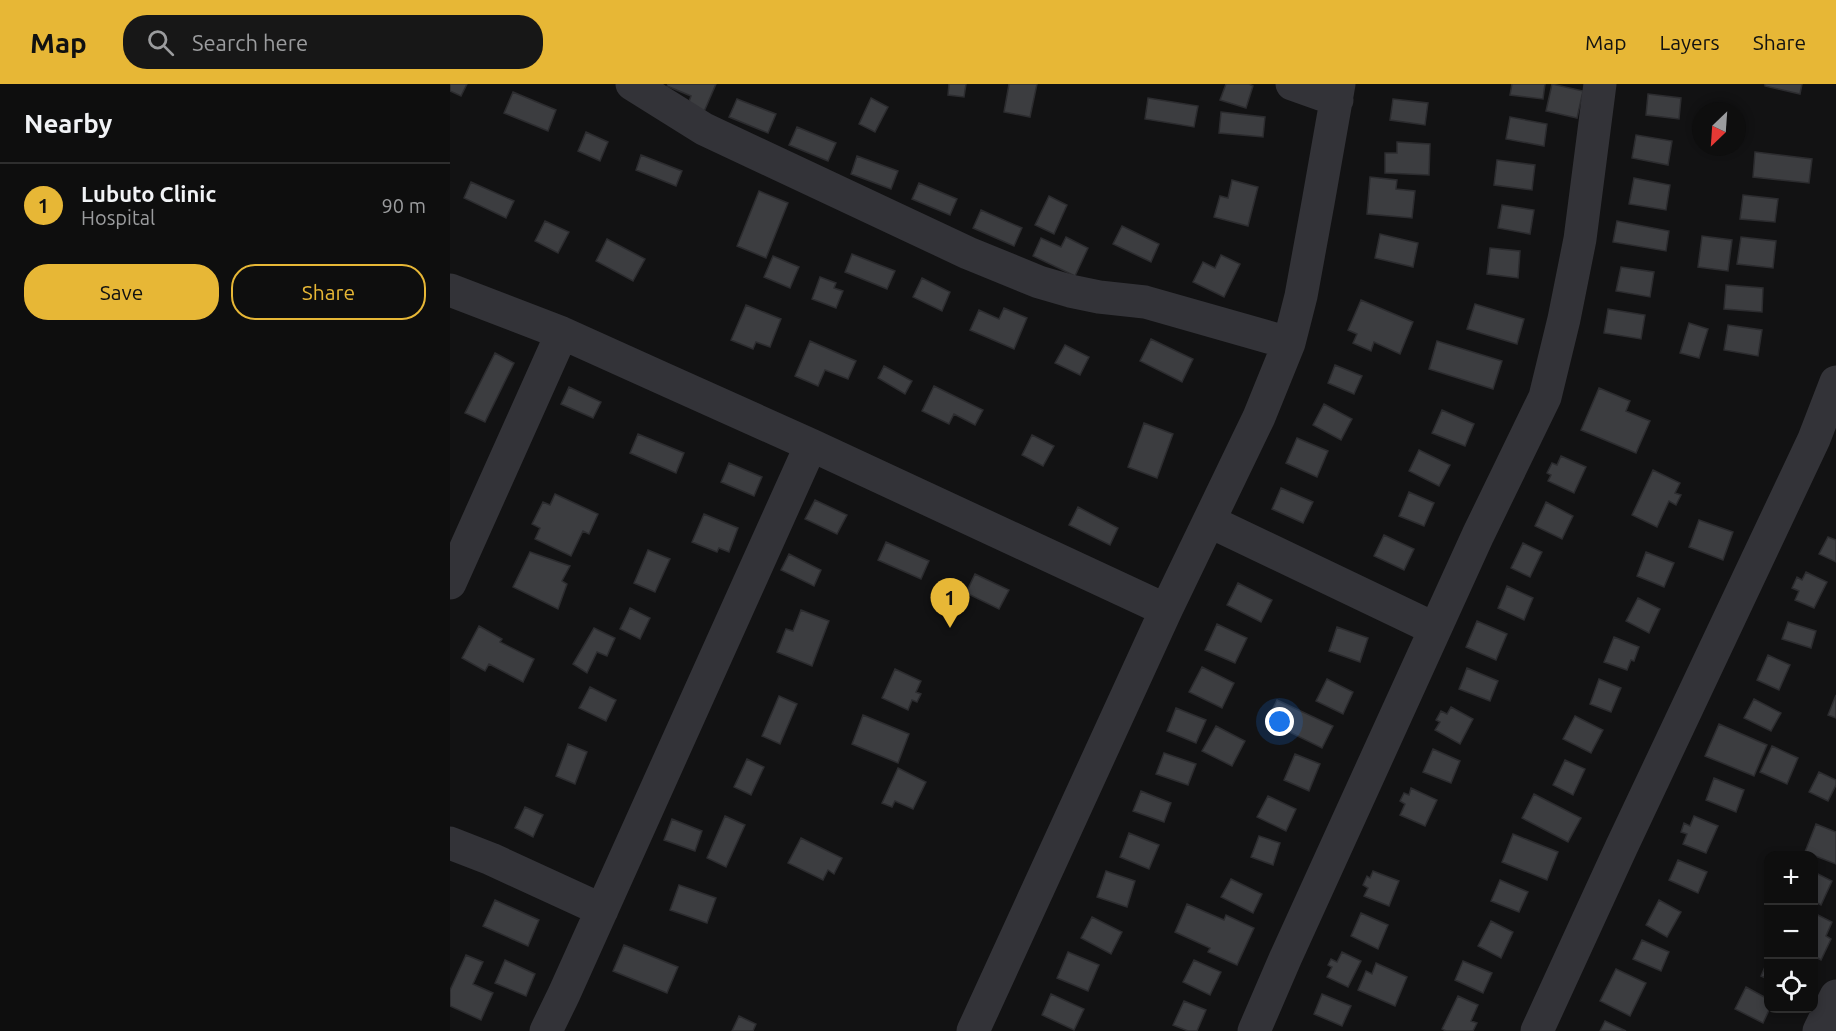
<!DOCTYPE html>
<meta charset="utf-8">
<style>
:root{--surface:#0e0e0e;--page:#171717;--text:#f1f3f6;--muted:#9b9c9e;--line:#2e2e2e;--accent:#e7b736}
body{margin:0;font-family:Ubuntu,sans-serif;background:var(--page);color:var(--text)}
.controls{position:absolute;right:18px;bottom:18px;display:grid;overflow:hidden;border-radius:12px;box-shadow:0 3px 9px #0003}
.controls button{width:54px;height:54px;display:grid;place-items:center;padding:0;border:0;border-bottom:2px solid var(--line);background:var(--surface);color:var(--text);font:30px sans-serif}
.compass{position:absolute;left:1242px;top:18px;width:54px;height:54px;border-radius:50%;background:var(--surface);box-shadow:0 3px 9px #0003;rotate:205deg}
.you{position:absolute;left:830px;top:638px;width:21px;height:21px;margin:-15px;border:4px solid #fff;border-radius:50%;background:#1a73e8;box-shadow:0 0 0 9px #1a73e833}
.badge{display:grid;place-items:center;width:39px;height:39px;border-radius:50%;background:var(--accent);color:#111;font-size:20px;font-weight:700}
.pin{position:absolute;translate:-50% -50px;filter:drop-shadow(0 2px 3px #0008)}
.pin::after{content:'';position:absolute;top:32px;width:21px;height:18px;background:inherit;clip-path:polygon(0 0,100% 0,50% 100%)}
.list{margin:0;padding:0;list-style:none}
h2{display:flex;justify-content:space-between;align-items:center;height:78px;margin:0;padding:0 24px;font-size:26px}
h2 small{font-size:20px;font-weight:400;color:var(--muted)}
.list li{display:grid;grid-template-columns:39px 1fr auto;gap:18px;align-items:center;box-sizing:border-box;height:84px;padding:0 24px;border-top:2px solid var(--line)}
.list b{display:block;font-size:22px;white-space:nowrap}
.list p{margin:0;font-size:20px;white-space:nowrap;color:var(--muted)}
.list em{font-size:20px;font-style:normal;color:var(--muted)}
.actions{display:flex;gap:12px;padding:18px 24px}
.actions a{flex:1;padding:14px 0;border:2px solid var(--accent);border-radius:24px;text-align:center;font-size:21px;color:var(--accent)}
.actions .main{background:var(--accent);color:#111}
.icon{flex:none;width:33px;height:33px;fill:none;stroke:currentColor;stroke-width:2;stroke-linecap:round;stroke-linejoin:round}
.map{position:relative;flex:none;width:1386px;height:947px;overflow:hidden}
header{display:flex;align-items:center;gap:36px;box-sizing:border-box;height:84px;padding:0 30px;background:var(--accent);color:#111}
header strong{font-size:28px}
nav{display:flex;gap:33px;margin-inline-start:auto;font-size:21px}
.search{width:420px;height:54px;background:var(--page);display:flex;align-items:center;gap:15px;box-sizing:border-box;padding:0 21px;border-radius:24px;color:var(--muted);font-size:22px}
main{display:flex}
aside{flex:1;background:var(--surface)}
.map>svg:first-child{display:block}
.building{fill:#3c3d40;stroke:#2c2c2f;stroke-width:1.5}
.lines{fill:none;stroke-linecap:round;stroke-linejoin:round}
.minor{stroke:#333338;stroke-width:33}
</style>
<header>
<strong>Map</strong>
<div class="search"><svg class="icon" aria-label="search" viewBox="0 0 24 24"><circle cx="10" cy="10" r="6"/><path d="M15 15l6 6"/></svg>Search here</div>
<nav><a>Map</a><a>Layers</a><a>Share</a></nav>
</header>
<main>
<aside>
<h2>Nearby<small></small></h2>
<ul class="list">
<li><span class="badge">1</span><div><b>Lubuto Clinic</b><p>Hospital</p></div><em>90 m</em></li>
</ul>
<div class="actions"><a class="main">Save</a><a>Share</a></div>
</aside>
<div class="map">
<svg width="1386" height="947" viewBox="0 0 1386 947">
<rect width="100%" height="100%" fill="#121213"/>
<!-- building -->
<path class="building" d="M 0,0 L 17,0 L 11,12 L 0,7 Z
M 218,0 L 266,0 L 253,30 L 237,23 L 241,12 L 217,2 Z
M 499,0 L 516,0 L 514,13 L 498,11 Z
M 559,0 L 587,0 L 580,33 L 554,28 Z
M 776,0 L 799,0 L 803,2 L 796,24 L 770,16 Z
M 1062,0 L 1095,0 L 1093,15 L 1060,11 Z
M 1102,0 L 1133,7 L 1127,34 L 1096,27 Z
M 1315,0 L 1352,0 L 1350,10 L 1315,2 Z
M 63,8 L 106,26 L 98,47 L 54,29 Z
M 1198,10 L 1231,14 L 1229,35 L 1196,31 Z
M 421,14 L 438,23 L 425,48 L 409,40 Z
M 698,14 L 748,22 L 744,43 L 695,35 Z
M 287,15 L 326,30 L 318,49 L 279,33 Z
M 943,15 L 978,19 L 975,41 L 940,36 Z
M 771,28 L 815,33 L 813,53 L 769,49 Z
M 1060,33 L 1097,40 L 1094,62 L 1056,55 Z
M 347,43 L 386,59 L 378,77 L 339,61 Z
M 136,48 L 158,58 L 150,77 L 128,67 Z
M 1186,51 L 1222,57 L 1218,81 L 1182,74 Z
M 947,58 L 980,60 L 979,91 L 935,89 L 935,69 L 947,69 Z
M 1305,68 L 1362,75 L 1359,99 L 1303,93 Z
M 191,71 L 232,87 L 226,102 L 186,86 Z
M 407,72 L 448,87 L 441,105 L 401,90 Z
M 1047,76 L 1085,81 L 1082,106 L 1044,101 Z
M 920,93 L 947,96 L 946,105 L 965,107 L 962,134 L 917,130 Z
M 1184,94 L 1220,101 L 1216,126 L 1179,120 Z
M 782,96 L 808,103 L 798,142 L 764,133 L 770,112 L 778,114 Z
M 21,98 L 64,117 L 56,134 L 14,114 Z
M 469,99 L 507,115 L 500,131 L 462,115 Z
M 309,107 L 338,119 L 316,174 L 287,162 Z
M 1293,111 L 1328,115 L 1325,138 L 1290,135 Z
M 599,112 L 617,121 L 604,150 L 585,141 Z
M 1052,121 L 1084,126 L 1080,150 L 1048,144 Z
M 531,126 L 572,144 L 564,162 L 523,144 Z
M 95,137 L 119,148 L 108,169 L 85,157 Z
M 1167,137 L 1219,147 L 1216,167 L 1163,158 Z
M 672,142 L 709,160 L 701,178 L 663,160 Z
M 930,150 L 968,159 L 963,183 L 925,174 Z
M 1252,152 L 1282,156 L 1278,187 L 1248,183 Z
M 616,153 L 638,164 L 625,192 L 583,172 L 591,154 L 611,163 Z
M 1291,153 L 1326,157 L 1323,184 L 1287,180 Z
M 157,155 L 195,175 L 183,197 L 146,177 Z
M 1040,164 L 1070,167 L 1068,194 L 1037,190 Z
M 402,170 L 445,187 L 437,205 L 395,188 Z
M 771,171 L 790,180 L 774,213 L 743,198 L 753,178 L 765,184 Z
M 323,172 L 349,183 L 340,204 L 314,193 Z
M 1171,183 L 1204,188 L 1200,213 L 1166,207 Z
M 370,193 L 386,199 L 384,204 L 393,207 L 386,224 L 362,215 Z
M 472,194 L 500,208 L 492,227 L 463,213 Z
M 1276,201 L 1313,204 L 1312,228 L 1274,225 Z
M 911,216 L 963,238 L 950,270 L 924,258 L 921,267 L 903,259 L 907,250 L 898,246 Z
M 1025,220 L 1074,235 L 1067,260 L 1017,245 Z
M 296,221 L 331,235 L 320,263 L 306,258 L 303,265 L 281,256 Z
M 554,224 L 577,234 L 564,265 L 520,246 L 529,226 L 549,235 Z
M 1158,225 L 1195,231 L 1191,255 L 1154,249 Z
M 1239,239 L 1258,245 L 1249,274 L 1230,269 Z
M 1278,241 L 1312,246 L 1308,272 L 1274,266 Z
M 701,255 L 743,275 L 732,298 L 690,277 Z
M 360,257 L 406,277 L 398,295 L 375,286 L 368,302 L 345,292 Z
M 987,257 L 1052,277 L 1043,305 L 979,285 Z
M 615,261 L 639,273 L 630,291 L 605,279 Z
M 45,269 L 64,279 L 35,338 L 15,329 Z
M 885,281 L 912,292 L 904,310 L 878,299 Z
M 434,282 L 462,297 L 455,310 L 428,294 Z
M 484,302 L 533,326 L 525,341 L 504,330 L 499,340 L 472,327 Z
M 119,303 L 151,318 L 143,334 L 111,320 Z
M 1149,304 L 1180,317 L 1176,327 L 1200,337 L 1186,369 L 1131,346 Z
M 874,320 L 902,335 L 891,356 L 863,341 Z
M 992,326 L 1024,340 L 1015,362 L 982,349 Z
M 694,339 L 723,350 L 707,394 L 678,383 Z
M 188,350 L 234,369 L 226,389 L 180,369 Z
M 582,351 L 604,362 L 593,382 L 572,371 Z
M 847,354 L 878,367 L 867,393 L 836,379 Z
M 969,366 L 1000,381 L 989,402 L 959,387 Z
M 1111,372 L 1136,383 L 1124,409 L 1098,397 L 1101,391 L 1097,389 L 1102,379 L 1107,381 Z
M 279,379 L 312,393 L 304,412 L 271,398 Z
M 1203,386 L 1230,399 L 1225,409 L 1231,411 L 1226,421 L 1219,417 L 1207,443 L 1182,431 Z
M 831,404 L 863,418 L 853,439 L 822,425 Z
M 959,408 L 984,419 L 974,442 L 949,432 Z
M 105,410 L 148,430 L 139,450 L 133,447 L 121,472 L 85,455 L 90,444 L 82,440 L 93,418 L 100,421 Z
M 365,416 L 397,431 L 387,450 L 355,435 Z
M 1096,418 L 1123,432 L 1112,455 L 1085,442 Z
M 628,423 L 668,444 L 660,461 L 619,441 Z
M 254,430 L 288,444 L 279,468 L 269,464 L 267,468 L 242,458 Z
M 1249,436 L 1283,448 L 1273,476 L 1239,463 Z
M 934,451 L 964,465 L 954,486 L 924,472 Z
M 1378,453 L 1386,456 L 1386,478 L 1369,470 Z
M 436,458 L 479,477 L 471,495 L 428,476 Z
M 1073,459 L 1092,468 L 1080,493 L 1061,484 Z
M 198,466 L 220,475 L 205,508 L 184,499 Z
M 80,468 L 120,482 L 112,497 L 117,500 L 108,525 L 63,503 Z
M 1196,468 L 1224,479 L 1214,503 L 1187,492 Z
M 339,470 L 371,486 L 364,502 L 331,486 Z
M 1356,488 L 1377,498 L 1364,524 L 1345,516 L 1349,507 L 1342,504 L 1347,493 L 1352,496 Z
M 525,490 L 559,506 L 549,525 L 516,509 Z
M 788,499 L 822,516 L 811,538 L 777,521 Z
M 1057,502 L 1083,514 L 1074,536 L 1048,524 Z
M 1188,514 L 1210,525 L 1199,549 L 1176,537 Z
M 180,524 L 200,534 L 190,555 L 170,545 Z
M 351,526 L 379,537 L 362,582 L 327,568 L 336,545 L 343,547 Z
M 1027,537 L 1057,550 L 1046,576 L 1016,563 Z
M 1338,538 L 1366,547 L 1361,564 L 1332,555 Z
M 767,540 L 797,554 L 785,579 L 755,566 Z
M 29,542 L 52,555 L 50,558 L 84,575 L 73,598 L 39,580 L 35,587 L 12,574 Z
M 887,543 L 918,554 L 910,578 L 879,567 Z
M 144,544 L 165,554 L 157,572 L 147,568 L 137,589 L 123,580 Z
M 1164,553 L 1189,563 L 1184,577 L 1181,576 L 1177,586 L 1154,578 Z
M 1318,571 L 1340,581 L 1329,606 L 1307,596 Z
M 752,583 L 784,599 L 772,624 L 739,608 Z
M 1017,584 L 1048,597 L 1040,617 L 1009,605 Z
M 445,585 L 471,597 L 466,608 L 471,610 L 467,618 L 462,616 L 458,626 L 432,614 Z
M 877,595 L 903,608 L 893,630 L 866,617 Z
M 1149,595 L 1171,604 L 1161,628 L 1140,620 Z
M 140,603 L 166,616 L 156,637 L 129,624 Z
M 1386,611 L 1386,634 L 1378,631 Z
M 329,612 L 347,620 L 330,660 L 312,652 Z
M 1304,615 L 1331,629 L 1321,647 L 1294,634 Z
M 827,616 L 883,642 L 872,664 L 817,637 Z
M 1001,623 L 1023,635 L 1010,660 L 985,646 L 990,638 L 986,636 L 991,627 L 997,630 Z
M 726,624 L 756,636 L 746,659 L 717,647 Z
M 413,631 L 459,650 L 448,679 L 402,660 Z
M 1125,632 L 1153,646 L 1141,669 L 1113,655 Z
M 1269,640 L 1317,661 L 1304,692 L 1255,672 Z
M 766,642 L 795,657 L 782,682 L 752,667 Z
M 118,660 L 137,668 L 125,700 L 106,692 Z
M 1322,662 L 1348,674 L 1337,700 L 1310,688 Z
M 983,665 L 1010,677 L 1001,699 L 973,688 Z
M 714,669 L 746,680 L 738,701 L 706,690 Z
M 845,670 L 870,680 L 859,707 L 834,696 Z
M 297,675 L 314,683 L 301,711 L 284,703 Z
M 1115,676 L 1135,685 L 1123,711 L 1103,701 Z
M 448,684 L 476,698 L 463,725 L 445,717 L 442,723 L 432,719 Z
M 1369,688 L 1386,696 L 1386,701 L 1378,717 L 1359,708 Z
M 1264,694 L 1294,706 L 1286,728 L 1256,716 Z
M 961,704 L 987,716 L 975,742 L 950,731 L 955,720 L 950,717 L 954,709 L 959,711 Z
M 691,707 L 721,719 L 714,738 L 683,727 Z
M 1084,710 L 1131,734 L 1118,758 L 1072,734 Z
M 818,712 L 846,725 L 836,747 L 807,733 Z
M 75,723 L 93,731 L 83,753 L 65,744 Z
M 275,732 L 295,741 L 276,783 L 257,774 Z
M 1244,732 L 1268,742 L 1256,769 L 1233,760 L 1237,750 L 1231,748 L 1234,739 L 1240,742 Z
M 222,735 L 252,747 L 245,767 L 214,756 Z
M 1366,740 L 1386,748 L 1386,780 L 1355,768 Z
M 679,749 L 709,761 L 699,785 L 670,773 Z
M 1063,750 L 1108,768 L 1097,796 L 1052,778 Z
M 809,752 L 830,759 L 823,781 L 801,773 Z
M 351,754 L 392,774 L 384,790 L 378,786 L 373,796 L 338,779 Z
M 1228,776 L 1257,788 L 1248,809 L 1219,796 Z
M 656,787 L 685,797 L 677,823 L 647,813 Z
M 923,787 L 949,797 L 939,822 L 914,812 L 918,804 L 913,801 L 917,792 L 920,794 Z
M 1364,788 L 1382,797 L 1371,821 L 1364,817 Z
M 781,795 L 812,810 L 803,829 L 771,813 Z
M 1050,796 L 1078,808 L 1069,828 L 1041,817 Z
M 229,801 L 266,814 L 257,839 L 220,826 Z
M 45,816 L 89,836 L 78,862 L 33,842 Z
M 1209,816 L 1231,828 L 1217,853 L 1196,841 Z
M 737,820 L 774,836 L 776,831 L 804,844 L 787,881 L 758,868 L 760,864 L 725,848 Z
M 911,829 L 938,841 L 928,865 L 901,852 Z
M 1364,829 L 1382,838 L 1376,852 L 1381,855 L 1371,876 L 1364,872 Z
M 642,833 L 672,848 L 661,870 L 631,854 Z
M 1041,837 L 1063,848 L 1051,874 L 1028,862 Z
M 1192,856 L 1219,868 L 1211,887 L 1183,875 Z
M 174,861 L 228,883 L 217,909 L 163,887 Z
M 618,868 L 649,881 L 638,907 L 607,894 Z
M 892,868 L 911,877 L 898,903 L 877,893 L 882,883 L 878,881 L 881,875 L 887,878 Z
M 16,871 L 33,878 L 23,900 L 43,909 L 31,936 L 0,922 L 0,906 Z
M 55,876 L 85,890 L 76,912 L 45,899 Z
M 744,876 L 771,888 L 760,911 L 733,898 Z
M 1318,876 L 1318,895 L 1311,892 Z
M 1013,877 L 1042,889 L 1033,909 L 1005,896 Z
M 926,879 L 957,893 L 945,922 L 908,906 L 916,887 L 922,890 Z
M 1166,885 L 1196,899 L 1180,932 L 1150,917 Z
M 1296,903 L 1318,915 L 1318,924 L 1320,924 L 1313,939 L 1285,925 Z
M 601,910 L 634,925 L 624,946 L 592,931 Z
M 872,910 L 901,922 L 892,942 L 864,930 Z
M 1008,912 L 1028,921 L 1021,937 L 1027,939 L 1023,947 L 996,947 L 992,945 Z
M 734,917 L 756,926 L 747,947 L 738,947 L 723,941 Z
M 289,932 L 306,940 L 303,947 L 282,947 Z
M 1155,937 L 1176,947 L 1150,947 Z"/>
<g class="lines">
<!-- minor -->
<path class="minor" d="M 182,0 L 254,45 L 518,169 L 589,198 L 620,207 L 649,213 L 695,218 L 839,259
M 842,0 L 887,16
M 0,206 L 112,249 L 214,295 L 361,361 L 716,526
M 759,437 L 985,545
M 0,499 L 112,249
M 0,759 L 41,775 L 152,826
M 96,947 L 114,910 L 361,361
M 523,947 L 716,526 L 809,333 L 839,259 L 851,212 L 868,119 L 889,0
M 804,947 L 835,875 L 1028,451 L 1095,313 L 1114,235 L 1130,155 L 1150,0
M 1087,947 L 1171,764 L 1364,355 L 1386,298
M 1369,947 L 1386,912"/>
</g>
</svg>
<div class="controls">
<button>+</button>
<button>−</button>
<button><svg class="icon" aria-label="locate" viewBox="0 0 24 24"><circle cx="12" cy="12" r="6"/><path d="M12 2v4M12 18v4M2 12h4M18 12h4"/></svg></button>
</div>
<svg class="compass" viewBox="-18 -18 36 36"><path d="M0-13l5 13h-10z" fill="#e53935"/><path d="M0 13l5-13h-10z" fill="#9b9c9e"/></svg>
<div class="you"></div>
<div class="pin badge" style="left:500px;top:544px">1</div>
</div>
</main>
